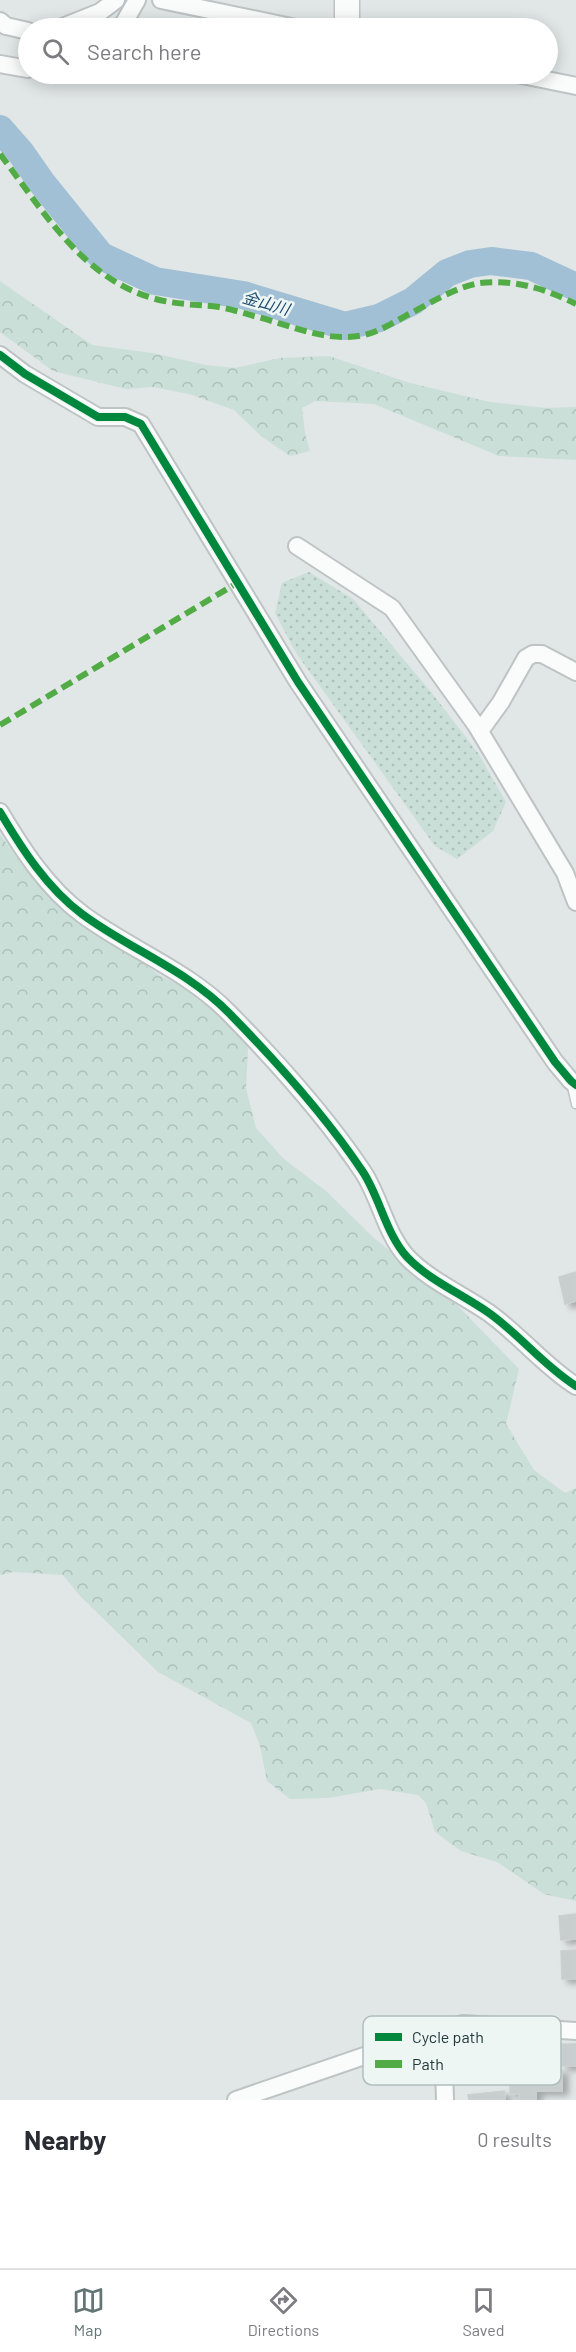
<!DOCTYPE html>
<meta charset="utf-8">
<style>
:root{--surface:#fff;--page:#f7f7f7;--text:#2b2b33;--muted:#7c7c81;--line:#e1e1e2;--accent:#647575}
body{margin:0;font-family:Barlow,"Noto Sans JP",sans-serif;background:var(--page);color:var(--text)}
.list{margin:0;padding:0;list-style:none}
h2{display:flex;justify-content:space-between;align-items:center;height:78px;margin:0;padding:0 24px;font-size:26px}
h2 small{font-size:20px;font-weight:400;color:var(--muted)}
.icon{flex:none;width:33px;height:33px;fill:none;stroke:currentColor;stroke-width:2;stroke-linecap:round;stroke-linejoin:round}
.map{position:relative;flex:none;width:576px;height:2100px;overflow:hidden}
.search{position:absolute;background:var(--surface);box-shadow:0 3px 15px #0003;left:18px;right:18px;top:18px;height:66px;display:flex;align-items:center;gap:15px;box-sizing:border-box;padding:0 21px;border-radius:33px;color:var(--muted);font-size:22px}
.sheet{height:168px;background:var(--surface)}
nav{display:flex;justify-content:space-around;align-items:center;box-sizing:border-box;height:84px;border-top:2px solid var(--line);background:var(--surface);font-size:16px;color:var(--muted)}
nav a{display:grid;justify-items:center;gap:3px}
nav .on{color:var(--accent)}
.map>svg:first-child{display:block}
.grass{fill:url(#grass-dots)}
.forest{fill:url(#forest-crowns)}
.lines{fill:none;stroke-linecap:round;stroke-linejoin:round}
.river{stroke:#a2c0d5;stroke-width:28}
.building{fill:#c8cecd;stroke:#cacfcf;stroke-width:1.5;filter:url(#shadow)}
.lane-casing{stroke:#bec3c3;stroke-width:11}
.street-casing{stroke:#bec3c3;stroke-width:20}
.secondary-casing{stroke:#bdc4c4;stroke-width:27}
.lane{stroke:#fafbfb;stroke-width:8}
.street{stroke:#fafbfb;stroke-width:16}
.secondary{stroke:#fafbfb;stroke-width:24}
.quiet{stroke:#52ac46;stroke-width:6;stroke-dasharray:12 6;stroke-linecap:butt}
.cycleway-casing{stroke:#eef6f4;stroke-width:11}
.cycleway{stroke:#00873e;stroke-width:8}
.labels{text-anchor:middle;stroke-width:5;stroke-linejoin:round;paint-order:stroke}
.water-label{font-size:16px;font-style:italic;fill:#1d4c72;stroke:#eef6f4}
.key{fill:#eef6f4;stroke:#b0bdbc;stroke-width:1.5}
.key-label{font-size:16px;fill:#203838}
</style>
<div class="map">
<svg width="576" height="2100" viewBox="0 0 576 2100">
<defs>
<pattern id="grass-dots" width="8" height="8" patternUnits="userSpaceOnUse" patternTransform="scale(1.5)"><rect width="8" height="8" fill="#cadfd7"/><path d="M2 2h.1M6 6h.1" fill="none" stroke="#adc0b9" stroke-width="1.8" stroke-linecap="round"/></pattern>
<pattern id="forest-crowns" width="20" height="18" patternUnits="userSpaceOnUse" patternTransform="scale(1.5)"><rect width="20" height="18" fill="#cadfd7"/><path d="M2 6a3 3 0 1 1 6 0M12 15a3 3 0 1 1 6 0" fill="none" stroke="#adc0b9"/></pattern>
<filter id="shadow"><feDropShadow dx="6" dy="4" stdDeviation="3" flood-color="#0004"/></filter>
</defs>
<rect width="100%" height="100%" fill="#e1e6e6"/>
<!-- grass -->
<path class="grass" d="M 309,572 L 353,599 L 431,692 L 478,753 L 506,802 L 493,831 L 457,859 L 435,846 L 296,653 L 275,613 L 282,583 Z"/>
<!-- forest -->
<path class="forest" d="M 0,281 L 92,345 L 152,353 L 206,365 L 235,368 L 280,358 L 329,356 L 410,383 L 490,402 L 547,408 L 576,407 L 576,460 L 499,456 L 374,404 L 315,401 L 302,408 L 305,433 L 310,451 L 290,456 L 261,436 L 234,410 L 189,394 L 153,387 L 126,389 L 53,371 L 0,332 Z
M 0,834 L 25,869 L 74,912 L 159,975 L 197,994 L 249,1030 L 246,1088 L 256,1128 L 284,1159 L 326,1191 L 374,1238 L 459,1307 L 519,1369 L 506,1424 L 534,1470 L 565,1493 L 576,1488 L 576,1901 L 544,1894 L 497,1862 L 461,1851 L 435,1832 L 426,1803 L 418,1795 L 380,1789 L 328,1798 L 290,1799 L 267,1781 L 260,1746 L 251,1723 L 158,1672 L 80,1596 L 63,1575 L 13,1572 L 0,1575 Z"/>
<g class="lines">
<!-- river -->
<path class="river" d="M 0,129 L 21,153 L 42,183 L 101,256 L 155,281 L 243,295 L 345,326 L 379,318 L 413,301 L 447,273 L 470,264 L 491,261 L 531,266 L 576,287"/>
</g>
<!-- building -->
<path class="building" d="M 576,1272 L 576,1301 L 565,1304 L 559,1277 Z
M 576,1914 L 576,1939 L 561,1940 L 559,1916 Z
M 576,1950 L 576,1979 L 562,1979 L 561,1951 Z
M 562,2044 L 576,2044 L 576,2066 L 562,2066 Z
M 510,2070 L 562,2070 L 562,2091 L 536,2091 L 536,2100 L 519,2100 L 519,2094 L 510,2094 Z
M 504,2091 L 505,2100 L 469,2100 L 468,2095 Z"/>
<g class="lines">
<!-- lane casing -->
<g class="lane-casing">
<path id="lane" d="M 571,1082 L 576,1104"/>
</g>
<!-- street casing -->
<g class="street-casing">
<path id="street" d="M 161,0 L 296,28
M 0,21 L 6,26 L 28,31
M 60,28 L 100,12 L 116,0
M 121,28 L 137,0
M 0,64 L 28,69
M 517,74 L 576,86
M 0,355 L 25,374 L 98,417 L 125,417 L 141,424 L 298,682 L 555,1062 L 571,1081 L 576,1085
M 297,546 L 392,608 L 476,725 L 565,873 L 576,902
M 480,731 L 501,702 L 526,658 L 533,654 L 542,654 L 576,672
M 0,812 C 22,849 47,888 82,914 C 129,949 187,970 229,1013 C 277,1062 325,1115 363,1172 C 380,1198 386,1234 407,1257 C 430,1281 462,1294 489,1313 C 520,1335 544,1366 576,1386
M 443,2029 L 445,2100
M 236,2100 L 443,2029 L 463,2024 L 576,2031"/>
</g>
<!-- secondary casing -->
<g class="secondary-casing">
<path id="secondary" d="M 347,28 L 347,0"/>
</g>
<!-- lane -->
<use href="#lane" class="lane"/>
<!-- street -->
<use href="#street" class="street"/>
<!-- secondary -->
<use href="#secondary" class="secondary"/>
<!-- quiet -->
<path class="quiet" d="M 0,154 C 42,209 81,277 152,298 C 176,305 195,304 219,307 C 231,309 243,313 254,316 C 291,325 325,343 364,335 C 379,332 396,321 409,314 C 431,303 455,287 480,283 C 514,279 546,289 576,304
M 0,725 L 237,583"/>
<!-- cycleway casing -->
<g class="cycleway-casing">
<path id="cycleway" d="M 0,355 L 25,374 L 98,417 L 125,417 L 141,424 L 298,682 L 555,1062 L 571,1081 L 576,1085
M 0,812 C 22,849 47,888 82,914 C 129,949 187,970 229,1013 C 277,1062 325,1115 363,1172 C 380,1198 386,1234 407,1257 C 430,1281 462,1294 489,1313 C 520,1335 544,1366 576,1386"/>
</g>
<!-- cycleway -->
<use href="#cycleway" class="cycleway"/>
</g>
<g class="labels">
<!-- water labels -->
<g class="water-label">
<text transform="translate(266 303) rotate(16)" y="6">金山川</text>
</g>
</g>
<!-- legend -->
<rect x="363" y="2016" width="198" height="69" rx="9" class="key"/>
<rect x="375" y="2033" width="27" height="8" fill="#00873e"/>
<rect x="375" y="2060" width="27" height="8" fill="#52ac46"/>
<g class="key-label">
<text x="412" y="2043">Cycle path</text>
<text x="412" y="2070">Path</text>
</g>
</svg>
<div class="search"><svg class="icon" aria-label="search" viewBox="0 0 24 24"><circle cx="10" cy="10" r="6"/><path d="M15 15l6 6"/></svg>Search here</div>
</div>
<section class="sheet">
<h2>Nearby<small>0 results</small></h2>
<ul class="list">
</ul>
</section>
<nav>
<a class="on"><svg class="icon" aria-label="map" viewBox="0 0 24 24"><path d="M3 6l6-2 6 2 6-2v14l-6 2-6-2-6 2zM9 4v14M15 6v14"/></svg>Map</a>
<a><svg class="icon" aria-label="directions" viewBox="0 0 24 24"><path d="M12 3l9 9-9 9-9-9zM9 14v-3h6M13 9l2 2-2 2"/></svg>Directions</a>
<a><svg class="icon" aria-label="saved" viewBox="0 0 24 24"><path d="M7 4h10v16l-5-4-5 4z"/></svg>Saved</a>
</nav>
